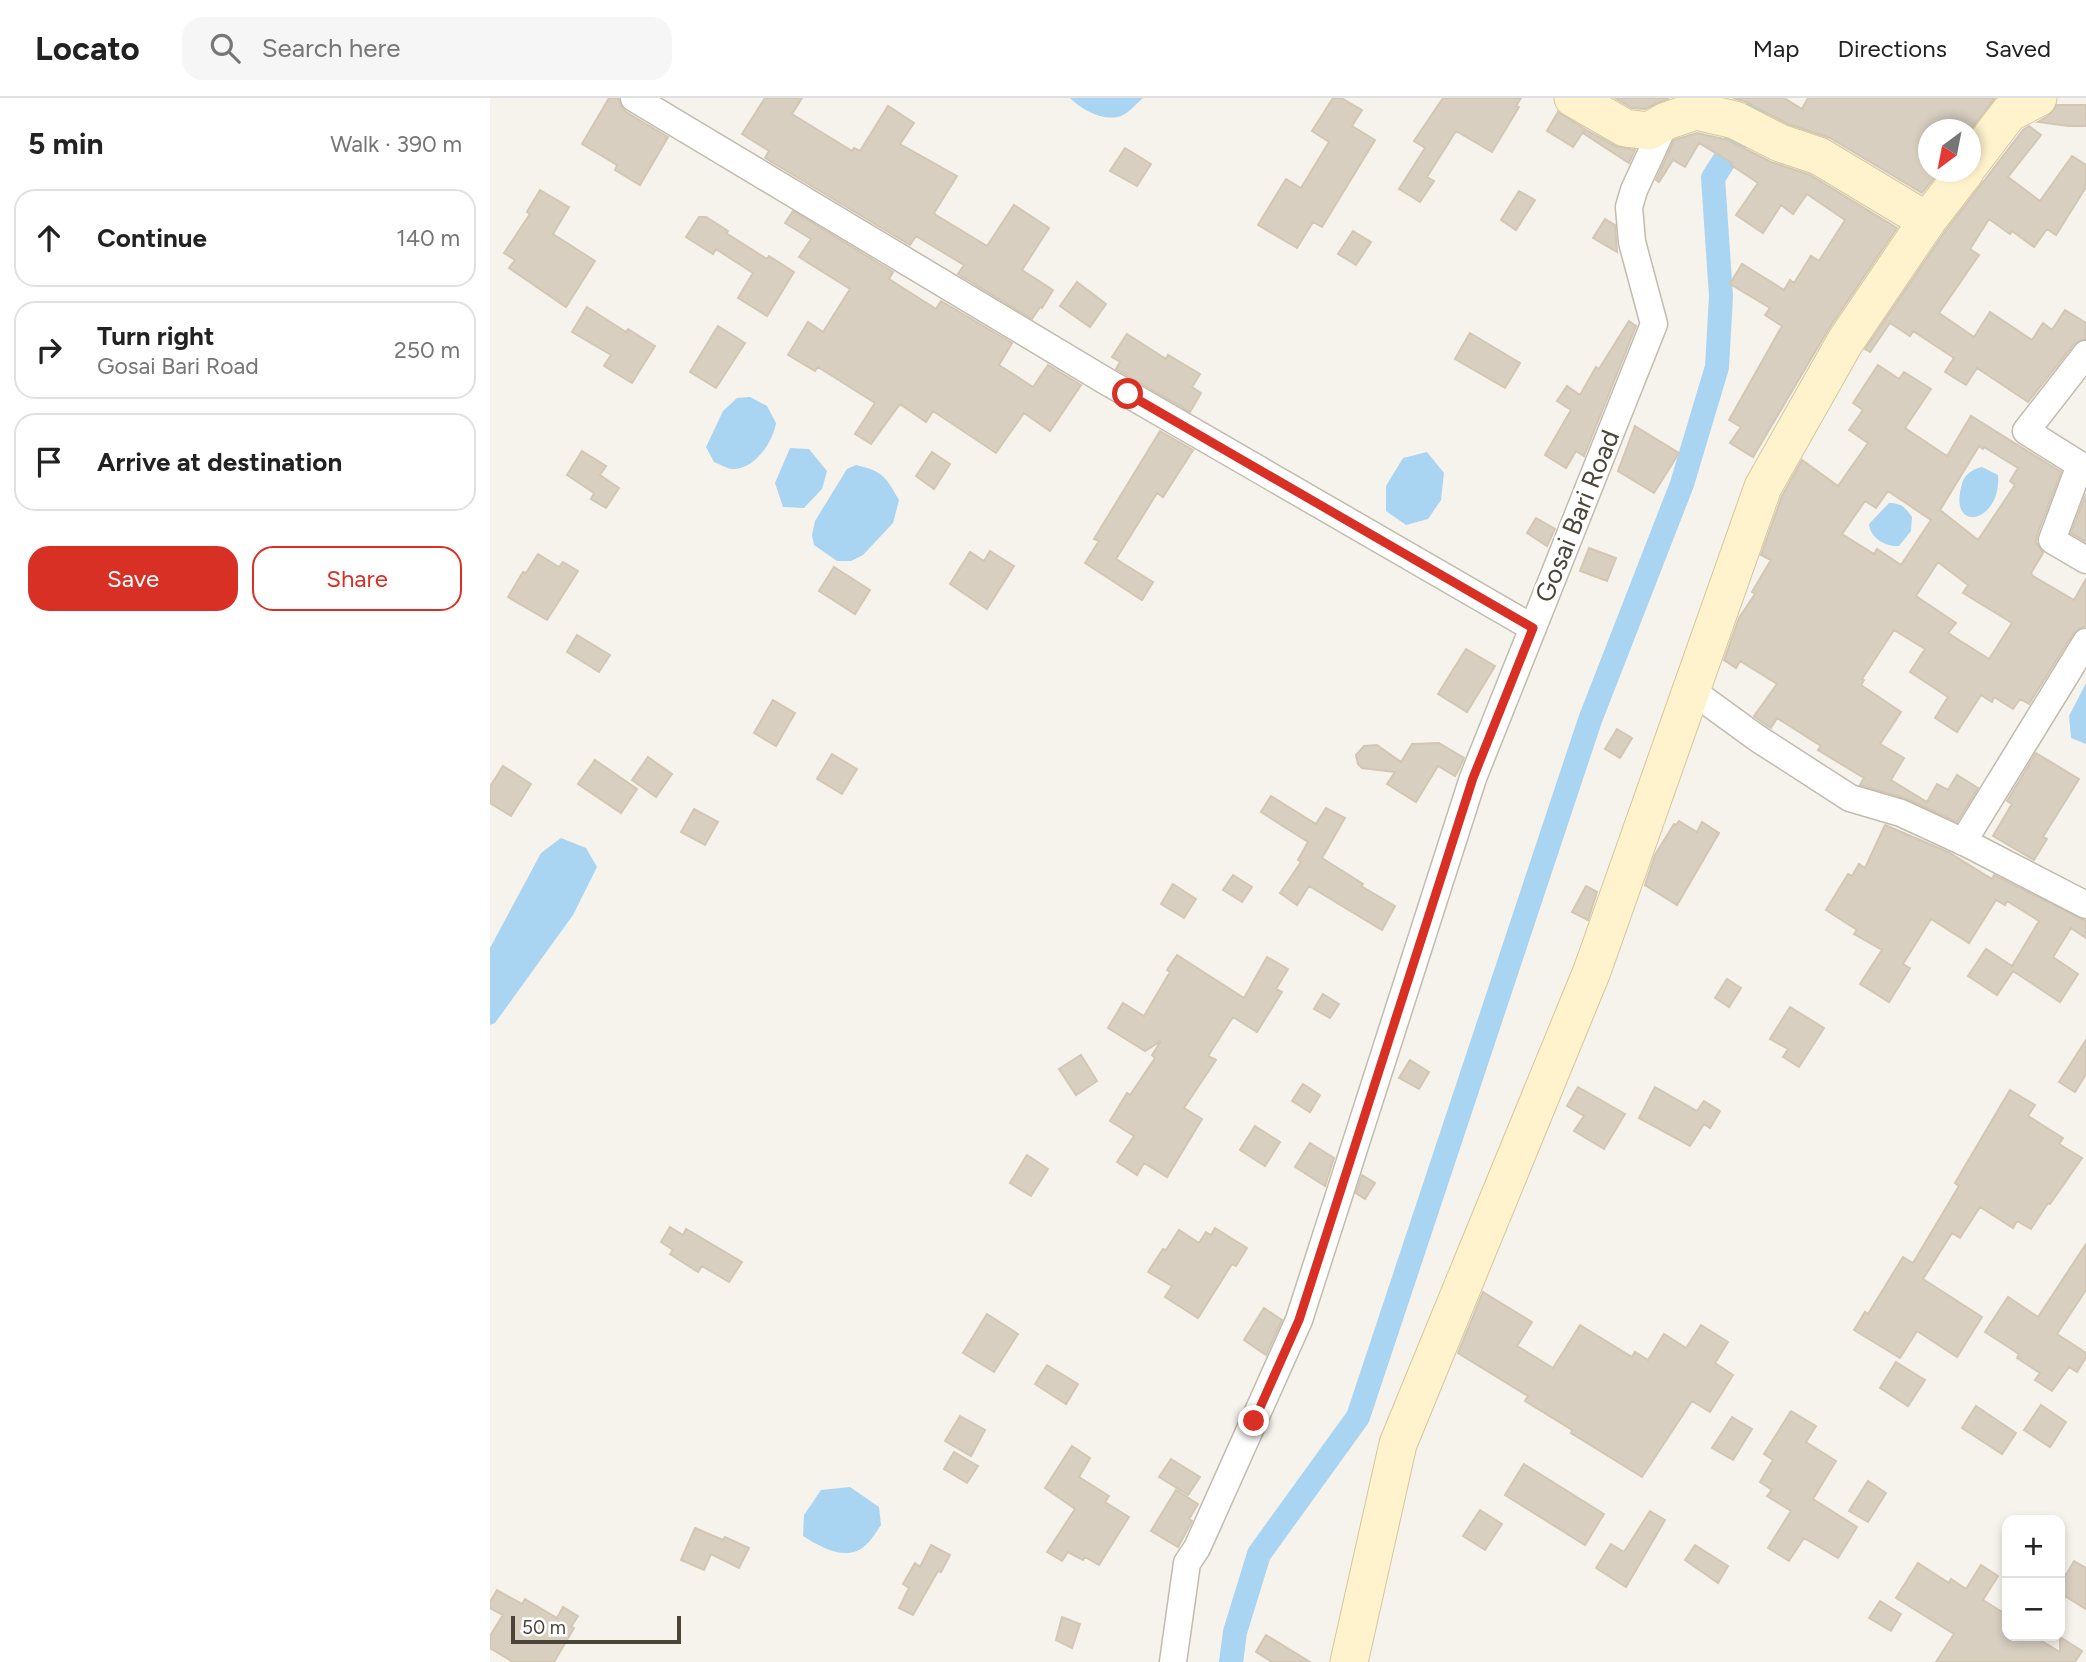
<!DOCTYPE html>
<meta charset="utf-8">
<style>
:root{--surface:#fff;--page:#f6f6f6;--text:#222;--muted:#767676;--line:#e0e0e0;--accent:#d93025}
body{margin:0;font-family:Figtree,sans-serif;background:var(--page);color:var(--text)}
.controls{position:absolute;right:21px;bottom:21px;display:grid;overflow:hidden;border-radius:14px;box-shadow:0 4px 10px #0003}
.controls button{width:63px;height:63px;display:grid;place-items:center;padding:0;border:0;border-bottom:2px solid var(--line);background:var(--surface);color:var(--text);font:35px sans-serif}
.compass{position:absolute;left:1428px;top:21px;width:63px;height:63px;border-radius:50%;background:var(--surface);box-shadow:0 4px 10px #0003;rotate:212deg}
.scale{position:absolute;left:21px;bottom:18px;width:170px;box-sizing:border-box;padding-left:7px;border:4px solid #4b4439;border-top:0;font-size:19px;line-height:24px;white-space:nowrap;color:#4b4439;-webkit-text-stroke:5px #fff;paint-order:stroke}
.stop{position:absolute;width:21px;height:21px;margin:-16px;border:5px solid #d93025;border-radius:50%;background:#fff}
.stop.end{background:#d93025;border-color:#fff;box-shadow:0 2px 7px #0008}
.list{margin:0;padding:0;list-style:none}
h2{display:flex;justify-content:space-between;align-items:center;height:91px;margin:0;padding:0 28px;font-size:30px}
h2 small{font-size:23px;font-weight:400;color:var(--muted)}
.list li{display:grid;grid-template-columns:46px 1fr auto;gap:21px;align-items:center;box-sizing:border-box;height:98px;margin:0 14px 14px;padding:0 14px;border:2px solid var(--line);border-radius:21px}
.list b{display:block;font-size:26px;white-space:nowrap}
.list p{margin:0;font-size:23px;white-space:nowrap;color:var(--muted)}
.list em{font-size:23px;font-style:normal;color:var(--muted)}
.actions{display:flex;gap:14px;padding:21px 28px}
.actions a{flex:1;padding:16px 0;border:2px solid var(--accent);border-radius:21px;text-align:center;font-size:24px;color:var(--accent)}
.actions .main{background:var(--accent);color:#fff}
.icon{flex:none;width:38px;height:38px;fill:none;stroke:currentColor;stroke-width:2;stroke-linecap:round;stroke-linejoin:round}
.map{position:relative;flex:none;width:1596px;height:1564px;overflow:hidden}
header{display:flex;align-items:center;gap:42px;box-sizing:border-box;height:98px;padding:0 35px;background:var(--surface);border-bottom:2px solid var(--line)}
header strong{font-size:33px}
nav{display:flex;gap:38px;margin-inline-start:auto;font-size:24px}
.search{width:490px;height:63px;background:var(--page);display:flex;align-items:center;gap:18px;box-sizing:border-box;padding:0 24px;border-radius:21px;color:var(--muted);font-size:26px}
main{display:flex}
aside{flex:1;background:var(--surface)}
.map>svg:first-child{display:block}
.water{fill:#a9d4f2}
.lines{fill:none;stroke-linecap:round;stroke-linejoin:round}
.canal{stroke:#a9d4f2;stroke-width:24}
.building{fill:#d8cfc1;stroke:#d3c7b4;stroke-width:2;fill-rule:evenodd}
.street-casing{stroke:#c2bbae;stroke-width:29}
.secondary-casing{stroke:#d6c79b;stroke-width:39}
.street{stroke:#fff;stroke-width:26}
.secondary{stroke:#fff3cd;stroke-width:37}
.route{stroke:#d93025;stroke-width:9}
.labels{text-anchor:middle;stroke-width:7;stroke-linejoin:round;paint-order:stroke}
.street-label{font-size:26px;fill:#4b4439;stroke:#fff}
</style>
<header>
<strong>Locato</strong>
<div class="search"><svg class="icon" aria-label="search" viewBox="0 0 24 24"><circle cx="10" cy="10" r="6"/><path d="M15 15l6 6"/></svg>Search here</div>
<nav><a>Map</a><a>Directions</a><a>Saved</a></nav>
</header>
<main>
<aside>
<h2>5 min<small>Walk · 390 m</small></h2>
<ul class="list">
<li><svg class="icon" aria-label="ahead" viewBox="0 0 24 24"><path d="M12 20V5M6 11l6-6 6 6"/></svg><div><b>Continue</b></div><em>140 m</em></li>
<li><svg class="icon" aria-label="right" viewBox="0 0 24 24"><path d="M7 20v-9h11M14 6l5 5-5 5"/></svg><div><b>Turn right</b><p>Gosai Bari Road</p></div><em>250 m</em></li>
<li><svg class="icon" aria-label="arrive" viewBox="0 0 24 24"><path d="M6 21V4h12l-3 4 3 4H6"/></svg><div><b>Arrive at destination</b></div></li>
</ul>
<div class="actions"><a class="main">Save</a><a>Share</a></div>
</aside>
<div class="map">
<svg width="1596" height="1564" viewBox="0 0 1596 1564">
<rect width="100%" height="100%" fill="#f6f3ec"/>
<!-- water -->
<path class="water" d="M 580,0 L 653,0 C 647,5 639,15 631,18 C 614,24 592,12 580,0 Z
M 260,299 L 277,308 L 286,325 C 283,344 264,373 241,371 C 236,370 229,366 224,364 L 216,349 L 233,313 L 247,300 Z
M 300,350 L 319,351 L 337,373 L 332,391 L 314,410 L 293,409 L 285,385 Z
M 937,354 L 954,375 L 951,402 L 938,421 L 916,427 L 896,413 L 896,388 L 913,360 Z
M 366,367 C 393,373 396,379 409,402 L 403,425 L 373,457 L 361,463 L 347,463 L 324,447 L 322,437 L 325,423 L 357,371 Z
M 1492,369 L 1508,377 C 1512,425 1457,437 1472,386 C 1474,377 1482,371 1492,369 Z
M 1399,405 C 1411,405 1415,409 1422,419 L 1421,433 L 1409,448 C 1396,449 1380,440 1379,426 Z
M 1596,585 L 1596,646 L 1581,640 L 1579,618 Z
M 71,740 L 96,750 L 107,769 L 83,817 L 5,925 L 0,927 L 0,850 L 51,755 Z
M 360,1389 L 389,1409 L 391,1427 C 387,1433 382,1441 377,1446 C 358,1465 332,1450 313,1438 L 314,1417 L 331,1392 Z"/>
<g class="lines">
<!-- canal -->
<path class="canal" d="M 741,1564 L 745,1534 L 769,1456 L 868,1319 L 1100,622 L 1192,386 L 1227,269 L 1231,198 L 1223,80 L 1274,0"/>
</g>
<!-- building -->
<path class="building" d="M 119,0 L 128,0 L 131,8 L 136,14 L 178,39 L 150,87 L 125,72 L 127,67 L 92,46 Z
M 275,0 L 312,0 L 302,16 L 362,53 L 364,50 L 370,53 L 398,8 L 424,25 L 410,46 L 467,78 L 444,115 L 446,117 L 497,148 L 524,107 L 559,130 L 532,172 L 563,192 L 552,210 L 550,209 L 542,221 L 468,176 L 474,167 L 426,138 L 420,147 L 275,60 L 279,53 L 252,36 Z
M 843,0 L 851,0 L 872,12 L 862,28 L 885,42 L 832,129 L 823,124 L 807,150 L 768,127 L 796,81 L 811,90 L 839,44 L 822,33 Z
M 953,0 L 1031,0 L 1026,8 L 1029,9 L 1002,54 L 966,33 L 937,79 L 944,83 L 930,104 L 909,91 L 935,50 L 924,43 Z
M 1125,0 L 1179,0 L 1155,11 L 1142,10 Z
M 1243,0 L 1294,0 L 1312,11 L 1318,0 L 1505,0 L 1480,32 L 1438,32 L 1438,74 L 1449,74 L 1432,95 L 1340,40 L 1298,26 L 1254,3 Z
M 1567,7 L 1596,7 L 1596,28 L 1578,28 L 1548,24 L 1558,18 Z
M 1068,14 L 1095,31 L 1083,49 L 1057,33 Z
M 1539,28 L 1551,37 L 1518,79 L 1550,103 L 1582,58 L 1596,67 L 1596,89 L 1566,137 L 1557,131 L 1544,149 L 1522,133 L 1520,136 L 1499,121 L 1480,151 L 1489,157 L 1449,215 L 1484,239 L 1500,214 L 1542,242 L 1553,225 L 1562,232 L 1575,212 L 1596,225 L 1595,241 L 1584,246 L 1538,304 L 1487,270 L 1476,287 L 1455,274 L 1464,260 L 1423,233 L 1420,238 L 1400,225 L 1380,254 L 1375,251 L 1454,135 L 1533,32 Z
M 1096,32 L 1125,48 L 1145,52 L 1139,65 L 1093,35 Z
M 1207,35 L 1238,42 L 1281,64 L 1320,77 L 1407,130 L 1338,232 L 1263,359 L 1240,345 L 1251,329 L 1239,322 L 1292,228 L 1275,217 L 1280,210 L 1240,186 L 1252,166 L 1294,192 L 1300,182 L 1304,185 L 1321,158 L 1329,163 L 1355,122 L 1317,96 L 1303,116 L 1291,107 L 1273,135 L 1246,117 L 1268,85 L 1241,67 L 1242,65 L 1209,45 L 1195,69 L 1183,62 L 1169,84 L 1166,82 L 1184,42 Z
M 635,50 L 661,66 L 647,88 L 620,73 Z
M 50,92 L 79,109 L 63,136 L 105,163 L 76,209 L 19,170 L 25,162 L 14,155 L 40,116 L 37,114 Z
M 1029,93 L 1045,102 L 1026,132 L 1011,122 Z
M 303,113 L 403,174 L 399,181 L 446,211 L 451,203 L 522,245 L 509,267 L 543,289 L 558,267 L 591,287 L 560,333 L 534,315 L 506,355 L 443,313 L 436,324 L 410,306 L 381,346 L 365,336 L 385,305 L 328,269 L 325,273 L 298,257 L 318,224 L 333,234 L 360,191 L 309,159 L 321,141 L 295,125 Z
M 209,119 L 216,119 L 238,133 L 236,135 L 277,161 L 279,158 L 304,174 L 277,218 L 248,200 L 263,175 L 226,151 L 223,156 L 196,139 Z
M 1115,121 L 1125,127 L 1127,154 L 1103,140 Z
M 863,133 L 881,144 L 866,167 L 848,156 Z
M 587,184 L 616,206 L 600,229 L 570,208 Z
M 97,209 L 136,234 L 138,231 L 165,248 L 142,285 L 114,268 L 121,257 L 82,234 Z
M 1139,223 L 1146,228 L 1094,358 L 1086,353 L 1076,370 L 1055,357 L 1081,312 L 1067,303 L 1077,288 L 1090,297 L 1106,269 L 1109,271 Z
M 228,228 L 255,245 L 226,290 L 200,274 Z
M 980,235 L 1030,265 L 1015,290 L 965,261 Z
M 637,236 L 676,261 L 678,257 L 710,276 L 702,289 L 711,295 L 700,314 L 626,271 L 630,264 L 622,259 Z
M 1388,267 L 1409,281 L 1414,274 L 1441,291 L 1415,330 L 1457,358 L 1481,318 L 1571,374 L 1547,437 L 1546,444 L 1553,455 L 1541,475 L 1543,478 L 1584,502 L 1596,481 L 1596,528 L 1588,531 L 1583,536 L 1539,606 L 1530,601 L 1523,611 L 1504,599 L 1502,604 L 1491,597 L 1467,634 L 1445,620 L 1458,599 L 1420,574 L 1435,551 L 1404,532 L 1372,581 L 1374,582 L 1371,587 L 1411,614 L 1390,646 L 1414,660 L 1401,682 L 1437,704 L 1447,686 L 1458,692 L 1467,677 L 1488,690 L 1467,724 L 1417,701 L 1370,687 L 1374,680 L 1328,652 L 1331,648 L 1287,620 L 1281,630 L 1276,627 L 1264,618 L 1287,586 L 1250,563 L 1246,570 L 1234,562 L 1249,520 L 1265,496 L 1262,494 L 1281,462 L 1271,457 L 1292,398 L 1312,362 L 1348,388 L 1378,345 L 1359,332 L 1373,312 L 1363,305 ZM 1489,348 L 1493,351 L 1494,349 L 1528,370 L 1520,383 L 1525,387 L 1488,442 L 1450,412 ZM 1398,393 L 1441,422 L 1411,467 L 1387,451 L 1384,456 L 1352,436 L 1375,403 L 1386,410 ZM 1448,464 L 1478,487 L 1473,495 L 1522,525 L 1499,561 L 1458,535 L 1466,525 L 1426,498 Z
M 1145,328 L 1189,355 L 1164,395 L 1128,373 Z
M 670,333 L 703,352 L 673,399 L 667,395 L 626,461 L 663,484 L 652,502 L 595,465 L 609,443 L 604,441 Z
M 92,353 L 116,368 L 110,377 L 129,390 L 116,410 L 101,401 L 104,395 L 77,377 Z
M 442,354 L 460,366 L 444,391 L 426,378 Z
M 1596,396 L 1596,444 L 1581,435 Z
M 1046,420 L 1065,431 L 1057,448 L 1037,435 Z
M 1099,450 L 1126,460 L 1117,483 L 1090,473 Z
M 500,453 L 524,468 L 497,511 L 460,486 L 480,454 L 494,463 Z
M 48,456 L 69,469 L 73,464 L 88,473 L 57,522 L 18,499 L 33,474 L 36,475 Z
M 344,469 L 380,492 L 365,516 L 329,493 Z
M 87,537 L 120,557 L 109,574 L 77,554 Z
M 976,551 L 1005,568 L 977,614 L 948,596 Z
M 283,602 L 305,615 L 286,648 L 264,635 Z
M 1127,631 L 1142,640 L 1130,660 L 1115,651 Z
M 949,645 L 974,660 L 970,669 L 965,678 L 948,668 L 926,704 L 897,686 L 905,674 L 872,670 L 868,666 L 866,657 L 874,648 L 887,647 L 911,664 L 922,646 Z
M 1546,655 L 1589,681 L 1553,739 L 1557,741 L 1544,762 L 1503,738 L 1522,706 L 1517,703 Z
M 342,656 L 367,671 L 352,696 L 327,681 Z
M 158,659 L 182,676 L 166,699 L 142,682 Z
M 105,662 L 147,691 L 131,715 L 88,686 Z
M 13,668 L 41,686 L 21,718 L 0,705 L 0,689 Z
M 781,698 L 826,726 L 836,710 L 855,720 L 832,760 L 873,786 L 871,788 L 905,808 L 892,832 L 819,788 L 807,807 L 790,795 L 811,764 L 808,762 L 818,744 L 771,714 Z
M 204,711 L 228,724 L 215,747 L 191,734 Z
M 1189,723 L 1207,734 L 1212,724 L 1229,735 L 1187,807 L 1155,787 L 1165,757 L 1184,726 L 1186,727 Z
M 1395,727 L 1458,754 L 1502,781 L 1504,777 L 1596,823 L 1596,840 L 1581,830 L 1563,859 L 1588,876 L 1570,904 L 1523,873 L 1507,897 L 1478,878 L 1496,851 L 1522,868 L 1549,823 L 1517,803 L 1515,807 L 1506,802 L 1479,845 L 1441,821 L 1413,866 L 1420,870 L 1399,904 L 1370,886 L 1392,852 L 1364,836 L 1367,832 L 1336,812 L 1358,776 L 1362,778 L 1369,766 L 1375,770 Z
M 743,777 L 762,789 L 752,804 L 733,792 Z
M 683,786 L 706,801 L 694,820 L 671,806 Z
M 1096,788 L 1107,794 L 1098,822 L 1082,814 Z
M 687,857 L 754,900 L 777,859 L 798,871 L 786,891 L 792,894 L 767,934 L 743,919 L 718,958 L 726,962 L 694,1010 L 712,1021 L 677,1079 L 654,1065 L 647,1077 L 627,1064 L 644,1038 L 620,1023 L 637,995 L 640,997 L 665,960 L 662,957 L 671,943 L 655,953 L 618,930 L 633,905 L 654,918 L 680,874 L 677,872 Z
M 1237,881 L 1251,890 L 1239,909 L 1225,900 Z
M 833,896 L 849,906 L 840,920 L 824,911 Z
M 1300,909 L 1334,930 L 1309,969 L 1293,959 L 1298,951 L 1280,941 Z
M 1596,942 L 1596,976 L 1585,994 L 1569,984 Z
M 591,957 L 607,983 L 586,997 L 569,971 Z
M 920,962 L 939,974 L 929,991 L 909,980 Z
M 813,986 L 830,997 L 820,1014 L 802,1003 Z
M 1088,989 L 1135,1016 L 1114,1051 L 1084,1033 L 1094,1018 L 1077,1008 Z
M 1165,989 L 1207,1013 L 1214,1003 L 1230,1013 L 1220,1030 L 1214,1026 L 1200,1048 L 1149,1020 Z
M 1520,992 L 1545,1007 L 1538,1018 L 1573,1040 L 1569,1046 L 1592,1060 L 1560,1106 L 1558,1105 L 1541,1131 L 1527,1123 L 1523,1130 L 1490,1109 L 1470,1140 L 1462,1135 L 1433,1181 L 1492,1219 L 1467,1259 L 1427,1233 L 1410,1260 L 1364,1232 L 1375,1214 L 1378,1216 L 1413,1159 L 1423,1165 L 1469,1088 L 1465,1085 Z
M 765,1028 L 790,1044 L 775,1068 L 750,1052 Z
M 820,1045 L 844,1060 L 835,1088 L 805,1069 Z
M 537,1057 L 558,1071 L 541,1098 L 520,1085 Z
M 872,1077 L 885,1085 L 875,1101 L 866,1095 Z
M 180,1129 L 193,1137 L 196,1131 L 252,1164 L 239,1184 L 212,1168 L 208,1174 L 180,1156 L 183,1152 L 171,1144 Z
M 725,1130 L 757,1150 L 746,1168 L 742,1166 L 708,1220 L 675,1199 L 682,1188 L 658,1174 L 673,1151 L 676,1152 L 689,1132 L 709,1145 L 716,1134 L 721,1137 Z
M 1596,1146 L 1596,1192 L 1567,1236 L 1596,1255 L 1596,1259 L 1587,1274 L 1579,1269 L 1562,1293 L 1545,1282 L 1550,1275 L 1527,1260 L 1529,1256 L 1495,1234 L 1518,1199 L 1548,1219 Z
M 993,1194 L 1042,1224 L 1027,1248 L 1063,1270 L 1090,1227 L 1142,1259 L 1145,1254 L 1158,1262 L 1174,1236 L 1196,1250 L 1211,1227 L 1238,1244 L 1225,1265 L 1243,1277 L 1220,1314 L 1202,1303 L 1152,1379 L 1081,1335 L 1082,1332 L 1035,1303 L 1038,1298 L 968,1255 Z
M 774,1210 L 792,1222 L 776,1257 L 754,1242 Z
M 497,1216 L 528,1236 L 504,1274 L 473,1255 Z
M 1406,1264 L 1435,1282 L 1418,1308 L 1390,1290 Z
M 557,1267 L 588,1286 L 576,1306 L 545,1286 Z
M 1551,1307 L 1576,1324 L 1560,1349 L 1534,1332 Z
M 1486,1308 L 1526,1335 L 1512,1356 L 1472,1330 Z
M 1301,1313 L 1326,1328 L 1316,1344 L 1346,1363 L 1323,1401 L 1367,1429 L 1348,1460 L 1314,1440 L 1299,1463 L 1278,1450 L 1301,1413 L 1277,1398 L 1282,1392 L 1270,1384 L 1283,1362 L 1274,1356 Z
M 470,1318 L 495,1332 L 481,1358 L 455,1343 Z
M 1242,1319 L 1262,1331 L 1243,1362 L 1222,1350 Z
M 582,1348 L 600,1360 L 589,1379 L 619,1398 L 615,1404 L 639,1419 L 609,1467 L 595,1459 L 593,1462 L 578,1454 L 572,1463 L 557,1454 L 585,1411 L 555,1390 Z
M 464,1354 L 488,1368 L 477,1385 L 454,1371 Z
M 681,1361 L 710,1379 L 698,1397 L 669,1379 Z
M 1034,1366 L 1114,1416 L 1095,1447 L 1015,1397 Z
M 1378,1383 L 1396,1395 L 1378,1424 L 1359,1413 Z
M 686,1392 L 708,1406 L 699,1421 L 702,1423 L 688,1449 L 661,1433 Z
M 990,1412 L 1012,1426 L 995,1452 L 973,1438 Z
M 1160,1413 L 1175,1422 L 1136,1489 L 1106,1470 L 1121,1446 L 1134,1454 Z
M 205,1430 L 233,1442 L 235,1439 L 259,1450 L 249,1470 L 221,1456 L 214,1472 L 191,1462 Z
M 441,1447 L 460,1457 L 451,1474 L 448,1473 L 423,1517 L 409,1510 L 419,1490 L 413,1486 L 425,1465 L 430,1469 Z
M 1205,1447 L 1238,1468 L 1228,1485 L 1195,1462 Z
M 1584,1463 L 1596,1470 L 1596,1511 L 1570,1495 L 1570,1473 L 1576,1477 Z
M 1428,1465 L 1459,1485 L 1461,1481 L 1476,1491 L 1491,1467 L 1508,1478 L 1493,1502 L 1517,1517 L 1517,1538 L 1543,1538 L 1570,1554 L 1570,1539 L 1592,1553 L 1585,1564 L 1446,1564 L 1464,1536 L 1406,1500 Z
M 7,1492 L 32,1506 L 35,1501 L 67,1520 L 73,1509 L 88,1518 L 81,1529 L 84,1530 L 64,1564 L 23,1564 L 0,1550 L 0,1538 L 13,1517 L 0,1510 L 0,1504 Z
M 1390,1503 L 1411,1516 L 1401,1533 L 1379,1520 Z
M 572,1519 L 590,1526 L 582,1550 L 566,1542 Z
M 776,1537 L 820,1564 L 782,1564 L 766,1554 Z"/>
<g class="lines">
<!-- street casing -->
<g class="street-casing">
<path id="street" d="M 144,0 L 614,282 L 1043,530
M 1596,256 L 1536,333 L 1590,367 L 1562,442 L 1596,462
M 1201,592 L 1267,640 L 1360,700 L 1411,715 L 1478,746 L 1596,807
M 1473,744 L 1596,544
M 683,1564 L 697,1465 L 707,1450 L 809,1222 L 983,680 L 1164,226 L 1142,144 L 1139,109 L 1144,92 L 1176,23"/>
</g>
<!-- secondary casing -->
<g class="secondary-casing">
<path id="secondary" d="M 1083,0 L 1135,30 L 1159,33 L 1176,23 L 1206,13 L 1245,22 L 1290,45 L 1329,58 L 1437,123
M 1480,66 L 1519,15 L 1548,0
M 859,1564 L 908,1346 L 1102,873 L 1273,389 L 1355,244 L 1437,123 L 1475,74"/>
</g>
<!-- street -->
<use href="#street" class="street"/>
<!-- secondary -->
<use href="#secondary" class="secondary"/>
</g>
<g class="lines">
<!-- route -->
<path class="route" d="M 638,296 L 1043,530 L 983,680 L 809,1222 L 764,1323"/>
</g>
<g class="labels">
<!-- street labels -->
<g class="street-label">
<text transform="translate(1087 418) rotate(-68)" y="9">Gosai Bari Road</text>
</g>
</g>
</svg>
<div class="controls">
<button>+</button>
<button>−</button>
</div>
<svg class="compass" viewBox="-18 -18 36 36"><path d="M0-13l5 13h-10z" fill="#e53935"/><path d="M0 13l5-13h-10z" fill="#767676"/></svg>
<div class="scale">50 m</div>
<div class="stop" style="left:638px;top:296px"></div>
<div class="stop end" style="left:764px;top:1323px"></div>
</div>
</main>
